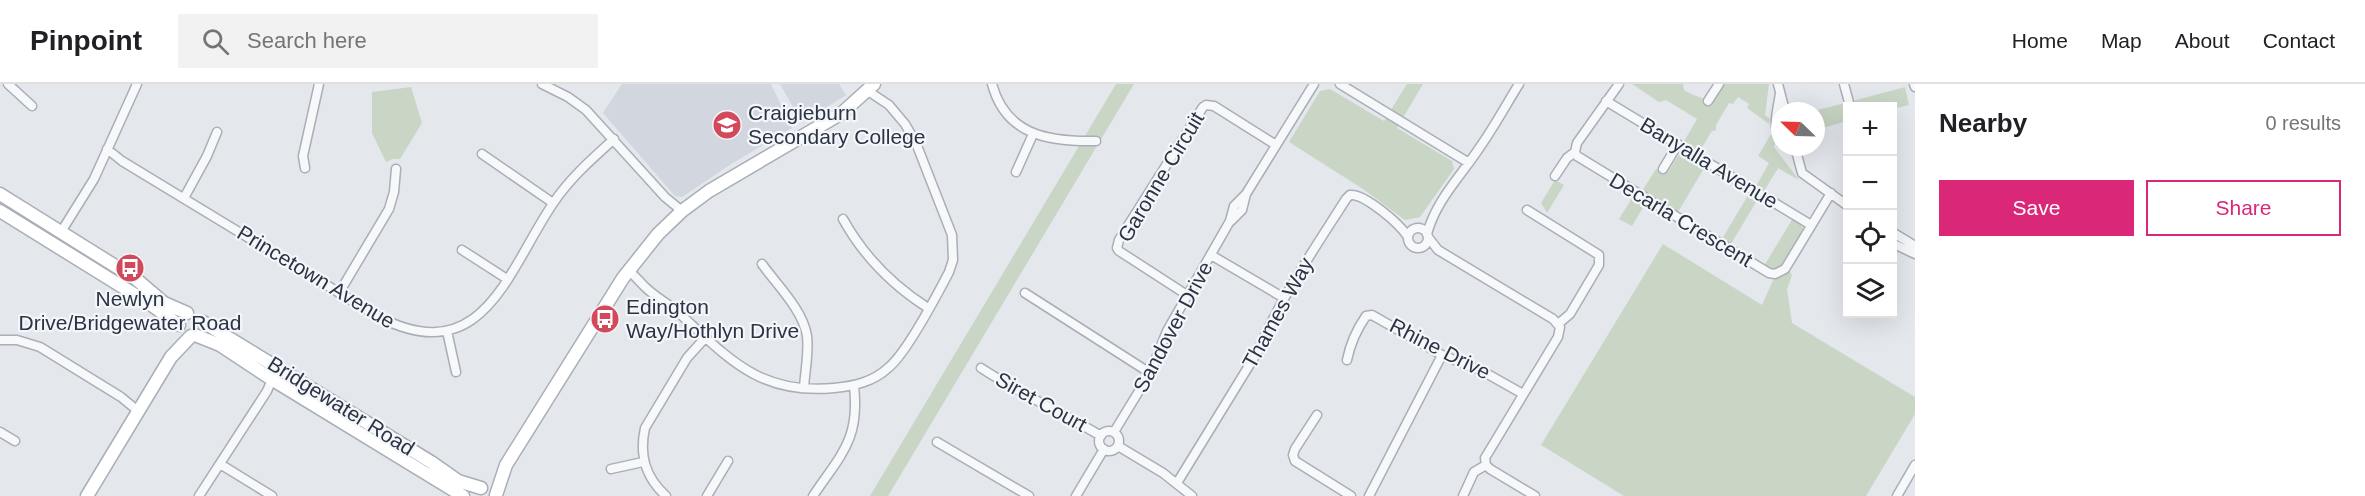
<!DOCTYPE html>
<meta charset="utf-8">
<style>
:root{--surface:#fff;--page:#f2f2f2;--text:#202124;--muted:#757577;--line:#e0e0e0;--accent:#db2777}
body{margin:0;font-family:Helvetica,sans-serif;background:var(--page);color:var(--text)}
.controls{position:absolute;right:18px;top:18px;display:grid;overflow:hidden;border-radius:0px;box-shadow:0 6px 24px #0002}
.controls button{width:54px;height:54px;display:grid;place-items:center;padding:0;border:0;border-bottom:2px solid var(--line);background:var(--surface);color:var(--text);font:30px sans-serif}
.compass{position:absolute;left:1771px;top:18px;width:54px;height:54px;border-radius:50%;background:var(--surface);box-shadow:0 6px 24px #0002;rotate:293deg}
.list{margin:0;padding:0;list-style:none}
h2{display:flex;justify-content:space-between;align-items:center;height:78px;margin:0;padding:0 24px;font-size:26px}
h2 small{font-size:20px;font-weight:400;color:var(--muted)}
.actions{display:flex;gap:12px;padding:18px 24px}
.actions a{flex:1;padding:14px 0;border:2px solid var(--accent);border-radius:0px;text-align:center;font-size:21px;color:var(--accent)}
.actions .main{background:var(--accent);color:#fff}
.icon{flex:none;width:33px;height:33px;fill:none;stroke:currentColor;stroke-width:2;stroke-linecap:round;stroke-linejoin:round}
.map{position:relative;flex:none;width:1915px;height:412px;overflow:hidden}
header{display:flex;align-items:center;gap:36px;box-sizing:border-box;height:84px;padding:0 30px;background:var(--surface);border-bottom:2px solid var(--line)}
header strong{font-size:28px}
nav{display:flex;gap:33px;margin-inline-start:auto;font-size:21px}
.search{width:420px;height:54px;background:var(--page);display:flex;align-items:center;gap:15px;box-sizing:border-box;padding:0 21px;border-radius:0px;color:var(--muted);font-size:22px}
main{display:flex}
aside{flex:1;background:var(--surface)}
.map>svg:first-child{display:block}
.built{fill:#d2d6de}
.green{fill:#c9d6c5}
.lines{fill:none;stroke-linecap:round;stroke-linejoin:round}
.street-casing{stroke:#a9aeb7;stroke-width:11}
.secondary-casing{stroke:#a9aeb7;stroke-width:15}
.street{stroke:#f7f8fa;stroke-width:8}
.secondary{stroke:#fff;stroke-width:12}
.labels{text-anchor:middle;stroke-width:4.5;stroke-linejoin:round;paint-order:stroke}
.poi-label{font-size:21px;fill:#2b3445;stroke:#f4f6f9;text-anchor:start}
.street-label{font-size:21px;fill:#2b3445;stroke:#f4f6f9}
</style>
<header>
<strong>Pinpoint</strong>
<div class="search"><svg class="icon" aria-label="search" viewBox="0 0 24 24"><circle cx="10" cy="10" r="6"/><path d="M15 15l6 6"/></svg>Search here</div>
<nav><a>Home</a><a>Map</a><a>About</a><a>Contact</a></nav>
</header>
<main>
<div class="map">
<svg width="1915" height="412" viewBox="0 0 1915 412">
<rect width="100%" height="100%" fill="#e4e7ec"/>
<!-- built -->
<path class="built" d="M 622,0 L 771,0 L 792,44 L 733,79 L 682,113 L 675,112 L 603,29 Z
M 780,0 L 839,0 L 846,11 L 802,39 Z"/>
<!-- green -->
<path class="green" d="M 1116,0 L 1134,0 L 888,412 L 870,412 Z
M 1407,0 L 1423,0 L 1397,44 L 1452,77 L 1454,85 L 1420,133 L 1405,136 L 1363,105 L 1289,58 L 1320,7 L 1330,5 L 1384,37 Z
M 1632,0 L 1683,0 L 1684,6 C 1693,12 1703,13 1711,19 L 1723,0 L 1769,0 L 1765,31 L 1770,35 L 1769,40 L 1747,24 L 1749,20 L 1738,13 L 1733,20 L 1729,19 L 1716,41 L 1716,46 L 1712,47 L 1699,68 L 1683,59 L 1697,35 L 1666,16 L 1659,18 Z
M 411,3 L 422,39 L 400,75 L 393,75 L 386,78 L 372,49 L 372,8 Z
M 1905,3 L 1909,21 L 1893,25 L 1892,22 L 1855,22 L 1853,17 Z
M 1845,19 L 1847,37 L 1816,46 L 1816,27 L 1814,27 Z
M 1771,50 L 1776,56 L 1774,63 L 1799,96 L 1778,84 L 1764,107 L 1756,102 L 1769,79 L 1758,72 Z
M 1681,67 L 1706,81 L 1678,128 L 1642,107 L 1656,85 L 1668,88 Z
M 1555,96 L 1564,101 L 1547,129 L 1541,119 Z
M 1750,108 L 1759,113 L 1731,160 L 1722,155 Z
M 1634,111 L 1647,117 L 1632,142 L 1619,135 Z
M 1793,134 L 1801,139 L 1804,148 L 1781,185 L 1773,187 L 1764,182 Z
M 1663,160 L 1762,221 L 1774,194 L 1783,192 L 1789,186 L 1792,191 L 1787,205 L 1792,239 L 1915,313 L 1915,330 L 1866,412 L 1624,412 L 1541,361 Z"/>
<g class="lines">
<!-- street casing -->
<g class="street-casing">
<path id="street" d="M 8,0 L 32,22
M 542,0 L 568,13 L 586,26 L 665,113 L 682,127
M 992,0 C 1006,52 1050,58 1096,57
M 1340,0 L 1469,79
M 1619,0 L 1577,59 L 1575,68 L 1577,72 L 1769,189 L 1775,190 L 1785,185 L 1831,109
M 1778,0 L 1785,27
M 1844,0 L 1850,22
M 1914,0 L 1915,3
M 1606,17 L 1811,141
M 1708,17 L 1719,0
M 1780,53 C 1771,42 1779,22 1780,8
M 1795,63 L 1802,89 L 1848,122
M 107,65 L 122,77 L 379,233 C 484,287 508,185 554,118 C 571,93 592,75 614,55
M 482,70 L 553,119
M 305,84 L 303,72 L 319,0
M 1663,85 L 1678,60
M 1016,88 L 1033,50
M 1555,92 L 1567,74 L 1575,68
M 184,114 L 207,72 L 217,48
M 1527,126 L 1599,171 L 1599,181 L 1570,230 L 1558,240
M 843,135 C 864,173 892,201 928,224
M 1231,137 L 1242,126 L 1246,110 L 1314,0
M1408 154a10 10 0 1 1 20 0a10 10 0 1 1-20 0Z
M 61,148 L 94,95 L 137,0
M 1892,148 L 1915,162
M 1427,150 C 1436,116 1461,92 1480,63 C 1494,43 1506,21 1519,0
M 1428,153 L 1438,166 L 1553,235 L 1560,243 L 1558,253 L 1485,374 L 1486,381 L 1490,385 L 1535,412
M 1892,159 L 1915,170
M 462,166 L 507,195
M 1211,171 L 1284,214
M 762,180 C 777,201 803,226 807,252 C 809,269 805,287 804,304
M 628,186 C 634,191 639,197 644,202 C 655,213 669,220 680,230 C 729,275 760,311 834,304 C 854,302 873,298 888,284 C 907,269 937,211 949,188 L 953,176 L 952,151 L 916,59 L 905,40 L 889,21 L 868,7
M 339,209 L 389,125 L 394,108 L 396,85
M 1025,209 L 1150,289
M 1187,211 L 1119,167 L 1117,164 L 1119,156 L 1203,23 L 1206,21 L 1214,22 L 1276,61
M 447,247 L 456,288
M 0,256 L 17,256 L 40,263 L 121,313 L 138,327
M 1347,276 C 1350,261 1357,245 1366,232 L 1372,231 L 1442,271 L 1484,288 L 1523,310
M 981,284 C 1019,309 1061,328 1101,352
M 1317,331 L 1295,365 L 1293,371 L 1295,377 L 1351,412
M1099 357a10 10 0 1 1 20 0a10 10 0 1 1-20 0Z
M 0,348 L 15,357
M 1114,348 L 1150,289 L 1167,247 L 1230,137 L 1234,122 L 1246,110
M 937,358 L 1029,412
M 1118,362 L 1163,389 L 1192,412
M 220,380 L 272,412
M 611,385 L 643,378
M 1177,399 L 1258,267 C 1281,213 1315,164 1346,115 L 1350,111 C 1364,109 1400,140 1408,153
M 199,412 L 267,307 L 273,293
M 666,412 C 645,393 639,371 645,344 L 687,274 L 705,254
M 707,412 L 728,377
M 813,412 C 841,370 860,356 854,302
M 1076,412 L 1104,365
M 1369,412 L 1442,271
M 1463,412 L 1474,388 L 1486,381
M 1897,412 L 1915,381"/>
</g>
<!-- secondary casing -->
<g class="secondary-casing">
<path id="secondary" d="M 0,110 L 136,195 L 164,219 L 187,229
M 0,127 L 150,220 L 179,241
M 203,238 L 431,378 L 458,397 L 481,404
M 195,251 L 220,261 L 273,296 L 463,412
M 496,411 L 506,381 L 623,194 L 658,150 L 682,127 L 709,107 L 842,29 L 874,0
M 87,412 L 171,273 L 191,252"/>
</g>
<!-- street -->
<use href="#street" class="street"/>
<!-- secondary -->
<use href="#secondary" class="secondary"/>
</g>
<!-- icons -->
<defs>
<g id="school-disc" transform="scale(1.5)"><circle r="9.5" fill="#d1495b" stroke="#f4f6f9"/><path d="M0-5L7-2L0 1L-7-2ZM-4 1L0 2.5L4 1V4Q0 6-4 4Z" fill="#fff"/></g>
<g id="bus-disc" transform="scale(1.5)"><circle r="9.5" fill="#d1495b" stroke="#f4f6f9"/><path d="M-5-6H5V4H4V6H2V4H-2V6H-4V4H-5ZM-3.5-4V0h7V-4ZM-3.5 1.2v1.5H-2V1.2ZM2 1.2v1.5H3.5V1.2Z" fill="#fff"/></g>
</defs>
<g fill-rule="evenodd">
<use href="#school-disc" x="727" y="41"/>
<use href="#bus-disc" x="130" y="184"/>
<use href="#bus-disc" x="605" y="235"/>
</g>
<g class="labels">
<!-- poi labels -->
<g class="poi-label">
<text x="748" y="36">Craigieburn<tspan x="748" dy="24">Secondary College</tspan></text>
<text x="130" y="222" text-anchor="middle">Newlyn<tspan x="130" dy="24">Drive/Bridgewater Road</tspan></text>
<text x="626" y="230">Edington<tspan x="626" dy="24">Way/Hothlyn Drive</tspan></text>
</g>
<!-- street labels -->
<g class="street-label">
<text transform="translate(1709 79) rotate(31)" y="7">Banyalla Avenue</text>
<text transform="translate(1161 93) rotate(-59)" y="7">Garonne Circuit</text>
<text transform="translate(1681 136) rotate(31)" y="7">Decarla Crescent</text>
<text transform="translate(316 193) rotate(31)" y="7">Princetown Avenue</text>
<text transform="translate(1278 229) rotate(-61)" y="7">Thames Way</text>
<text transform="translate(1173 243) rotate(-62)" y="7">Sandover Drive</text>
<text transform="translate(1440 265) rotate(27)" y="7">Rhine Drive</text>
<text transform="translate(1041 318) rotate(29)" y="7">Siret Court</text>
<text transform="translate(341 322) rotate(32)" y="7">Bridgewater Road</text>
</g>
</g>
</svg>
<div class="controls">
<button>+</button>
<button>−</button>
<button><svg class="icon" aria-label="locate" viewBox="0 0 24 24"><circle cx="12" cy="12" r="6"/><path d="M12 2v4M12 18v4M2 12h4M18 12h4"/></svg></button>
<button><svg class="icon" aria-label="layers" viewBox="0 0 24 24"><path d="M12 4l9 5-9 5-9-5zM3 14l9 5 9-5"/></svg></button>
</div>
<svg class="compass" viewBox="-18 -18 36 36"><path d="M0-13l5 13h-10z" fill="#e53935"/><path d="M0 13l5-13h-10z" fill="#757577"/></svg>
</div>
<aside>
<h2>Nearby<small>0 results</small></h2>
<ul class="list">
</ul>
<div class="actions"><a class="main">Save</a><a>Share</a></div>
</aside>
</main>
